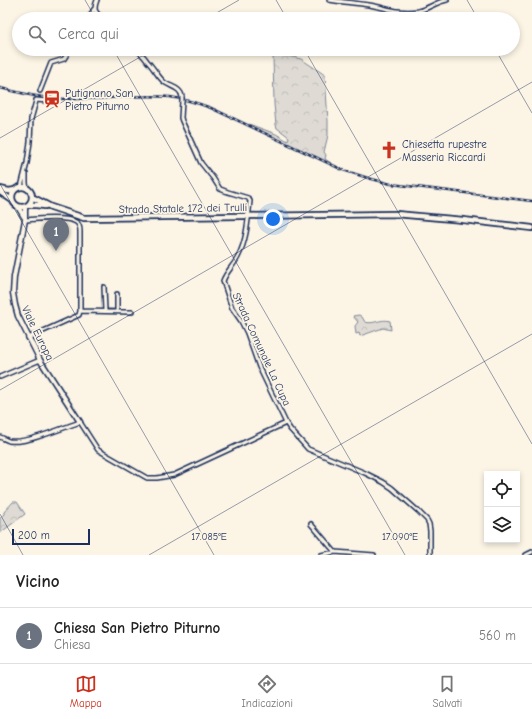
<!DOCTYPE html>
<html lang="it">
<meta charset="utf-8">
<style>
:root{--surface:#fff;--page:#f2f2f2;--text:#222;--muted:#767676;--line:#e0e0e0;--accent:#c8321e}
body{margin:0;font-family:"Comic Neue",sans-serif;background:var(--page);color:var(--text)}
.controls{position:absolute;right:12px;bottom:12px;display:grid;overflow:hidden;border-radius:0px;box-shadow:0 2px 6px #0003}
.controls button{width:36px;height:36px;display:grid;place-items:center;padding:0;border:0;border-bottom:1px solid var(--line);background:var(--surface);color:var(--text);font:20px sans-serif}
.scale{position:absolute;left:12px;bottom:10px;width:78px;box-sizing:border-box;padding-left:4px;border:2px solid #1b2f5e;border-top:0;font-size:11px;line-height:14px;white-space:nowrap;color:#1b2f5e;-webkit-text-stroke:3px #fcf5e5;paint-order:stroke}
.you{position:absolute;left:273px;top:219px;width:14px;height:14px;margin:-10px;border:3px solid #fff;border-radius:50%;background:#1a73e8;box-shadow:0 0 0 6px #1a73e833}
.badge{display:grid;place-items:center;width:26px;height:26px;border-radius:50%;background:var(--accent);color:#fff;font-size:13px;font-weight:700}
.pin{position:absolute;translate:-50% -33px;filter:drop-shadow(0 1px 2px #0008)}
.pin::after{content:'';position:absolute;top:21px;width:14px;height:12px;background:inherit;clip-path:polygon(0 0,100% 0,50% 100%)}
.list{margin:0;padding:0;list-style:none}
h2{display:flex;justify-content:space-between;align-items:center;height:52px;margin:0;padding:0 16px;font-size:17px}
h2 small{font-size:13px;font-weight:400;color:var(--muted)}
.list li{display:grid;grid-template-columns:26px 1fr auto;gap:12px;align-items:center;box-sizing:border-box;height:56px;padding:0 16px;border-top:1px solid var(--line)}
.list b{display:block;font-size:15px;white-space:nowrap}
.list p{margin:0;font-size:13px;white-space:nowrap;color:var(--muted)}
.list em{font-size:13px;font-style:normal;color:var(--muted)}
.icon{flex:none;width:22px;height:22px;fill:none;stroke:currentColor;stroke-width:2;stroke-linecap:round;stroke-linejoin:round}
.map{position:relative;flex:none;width:532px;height:555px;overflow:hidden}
.search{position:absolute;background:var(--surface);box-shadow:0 2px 6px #0003;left:12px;right:12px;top:12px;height:44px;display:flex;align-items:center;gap:10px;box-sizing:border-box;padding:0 14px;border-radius:22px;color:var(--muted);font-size:15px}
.sheet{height:108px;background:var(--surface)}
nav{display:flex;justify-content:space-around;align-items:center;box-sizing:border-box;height:56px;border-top:1px solid var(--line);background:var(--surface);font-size:11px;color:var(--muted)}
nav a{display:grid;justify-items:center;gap:2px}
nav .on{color:var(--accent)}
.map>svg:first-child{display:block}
.built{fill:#ece7dc}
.forest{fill:url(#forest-crowns);stroke:#7d8599}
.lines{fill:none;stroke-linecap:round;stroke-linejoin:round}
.street-casing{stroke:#1b2f5e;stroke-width:6}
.secondary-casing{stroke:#1b2f5e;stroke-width:7}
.primary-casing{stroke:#1b2f5e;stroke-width:8}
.street{stroke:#fcf5e5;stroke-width:3}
.secondary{stroke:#fcf5e5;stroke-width:4}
.primary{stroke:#fcf5e5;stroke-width:4.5}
.rail-casing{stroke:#1b2f5e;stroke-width:2.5}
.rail{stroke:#fcf5e5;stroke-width:1;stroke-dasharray:3;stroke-linecap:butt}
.street-bridge-casing{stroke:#1b2f5e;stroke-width:6;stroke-linecap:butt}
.street-bridge{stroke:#fcf5e5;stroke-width:3}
.ticks{fill:none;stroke:#1b2f5e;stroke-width:1;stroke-opacity:0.45}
.labels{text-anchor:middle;stroke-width:3.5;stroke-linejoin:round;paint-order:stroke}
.poi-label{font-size:11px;fill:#1b2f5e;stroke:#fcf5e5;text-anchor:start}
.street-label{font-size:11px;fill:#1b2f5e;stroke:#fcf5e5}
.ticks-label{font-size:10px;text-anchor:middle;fill:#1b2f5e;stroke:#fcf5e5;stroke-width:3.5;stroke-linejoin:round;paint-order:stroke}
</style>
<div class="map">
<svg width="532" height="555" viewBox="0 0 532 555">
<defs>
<pattern id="forest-crowns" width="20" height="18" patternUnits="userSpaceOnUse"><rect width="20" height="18" fill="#dfdbd4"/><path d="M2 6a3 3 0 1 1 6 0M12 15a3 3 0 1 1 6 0" fill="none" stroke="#bfbcb8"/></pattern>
</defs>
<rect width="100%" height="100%" fill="#fcf5e5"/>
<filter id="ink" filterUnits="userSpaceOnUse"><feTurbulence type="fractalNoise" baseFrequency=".025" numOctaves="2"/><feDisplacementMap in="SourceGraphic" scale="8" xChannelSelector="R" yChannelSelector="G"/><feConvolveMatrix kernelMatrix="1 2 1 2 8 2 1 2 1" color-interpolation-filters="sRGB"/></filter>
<g filter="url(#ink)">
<!-- built -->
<path class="built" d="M 28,93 L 50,97 L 63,97 L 62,101 L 35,98 L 27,96 Z"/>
<!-- forest -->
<path class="forest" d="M 275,53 L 301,59 L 325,75 L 328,121 L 328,135 L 324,152 L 326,155 L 325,159 L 331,163 L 330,164 L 249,125 L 249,124 L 276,134 L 288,141 L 289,137 L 277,128 L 276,125 L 274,104 L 273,54 Z
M 359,315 L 362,317 L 365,322 C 373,325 381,318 390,321 L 391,330 L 383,328 L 360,336 L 359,333 L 356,334 L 355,326 L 358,322 L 353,316 Z
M 13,502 L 17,502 L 25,514 L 0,533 L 0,518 L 4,514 L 4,512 Z"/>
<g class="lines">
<!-- street casing -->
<g class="street-casing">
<path id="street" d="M 97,0 C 93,10 95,12 103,19
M 329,0 C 342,2 356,3 369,5 C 387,8 399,14 418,11 C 428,9 436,2 447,0
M 88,19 L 94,9
M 136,49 C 140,53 144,56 147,61 C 153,67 157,75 163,81 C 169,87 181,87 182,97
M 40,91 L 51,63 L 64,59 L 70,49
M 182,101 L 181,118 L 182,121 L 201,163 L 213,178 L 220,189 L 228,192 L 248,198 L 250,201 C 248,220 247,239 238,257 C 234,265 226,272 223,281 L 232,308 L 241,321 L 247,333 L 259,367 L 286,423 L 290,429 L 308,449 L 365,473 L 383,482 L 392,488 L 418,511 L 427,520 L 429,524 L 430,531 L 430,555
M 26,174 L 26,183 L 27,189
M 21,187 L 27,163 L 30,142 L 31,119 L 36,101 L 36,100 L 48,101 L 50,101
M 25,220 C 36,219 67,216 76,222 C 79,224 80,227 80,231 L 80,311 L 79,315 L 28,338
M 104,287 L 105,311
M 117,294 L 117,311
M 80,311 L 132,312
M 0,377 L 40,360
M 0,437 C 3,438 6,440 9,441 C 26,444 62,428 80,422 L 98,450 L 147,478 L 157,478 L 174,475 L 286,423
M 311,524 L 335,552
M 321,555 L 335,552 L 374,555
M 526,555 L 532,552"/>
</g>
<!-- secondary casing -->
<g class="secondary-casing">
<path id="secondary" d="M 18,207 L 24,217
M 25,207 L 25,220 L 14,277 L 13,293 L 15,305 L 18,316 L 40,360 L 80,422"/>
</g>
<!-- primary casing -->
<g class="primary-casing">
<path id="primary" d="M12 197a10 10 0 1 1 20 0a10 10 0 1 1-20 0Z
M 0,189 L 9,191 L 15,190
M 0,192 L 12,200
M 32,197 L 51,207 L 84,218 L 396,214 L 463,220 L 532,228
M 28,205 L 36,205 L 45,206"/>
</g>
<!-- street -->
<use href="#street" class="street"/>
<!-- secondary -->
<use href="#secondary" class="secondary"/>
<!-- primary -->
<use href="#primary" class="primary"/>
<!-- rail casing -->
<g class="rail-casing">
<path id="rail" d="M 0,88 C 22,93 43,99 66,99 C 101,100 135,94 170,97 C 184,99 198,103 211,108 L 343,170 L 368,178 L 391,184 L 408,186 L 532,201"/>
</g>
<!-- rail -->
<use href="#rail" class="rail"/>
<!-- street-bridge casing -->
<g class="street-bridge-casing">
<path id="street-bridge" d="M 182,101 L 182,97"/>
</g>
<!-- street-bridge -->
<use href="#street-bridge" class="street-bridge"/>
</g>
</g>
<!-- ticks -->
<path class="ticks" d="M 85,0 L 96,19M 276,0 L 287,19M 467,0 L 478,19M 206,19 L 239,0M 113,49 L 405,555M 304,49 L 532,444M 495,49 L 532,113M 0,138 L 154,49M 0,184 L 214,555M 0,390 L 532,82M 0,514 L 23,555M 149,555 L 532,334"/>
<!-- icons -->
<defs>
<g id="station-bare" transform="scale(1.38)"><path d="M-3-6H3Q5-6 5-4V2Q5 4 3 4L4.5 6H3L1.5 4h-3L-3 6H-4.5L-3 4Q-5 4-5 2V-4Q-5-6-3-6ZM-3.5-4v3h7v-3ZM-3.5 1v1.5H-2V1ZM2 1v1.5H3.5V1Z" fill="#c8321e" stroke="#fcf5e5" stroke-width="2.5" paint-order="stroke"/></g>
<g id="church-bare" transform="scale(1.38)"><path d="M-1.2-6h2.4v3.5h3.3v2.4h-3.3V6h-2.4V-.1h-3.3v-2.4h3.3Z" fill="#c8321e" stroke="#fcf5e5" stroke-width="2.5" paint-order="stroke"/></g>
</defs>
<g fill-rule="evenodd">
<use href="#station-bare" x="52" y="99"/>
<use href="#church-bare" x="389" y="150"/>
</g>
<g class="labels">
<!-- poi labels -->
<g class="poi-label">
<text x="65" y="97">Putignano San<tspan x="65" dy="13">Pietro Piturno</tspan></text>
<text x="402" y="148">Chiesetta rupestre<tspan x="402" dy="13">Masseria Riccardi</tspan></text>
</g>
<!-- street labels -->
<g class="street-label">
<text transform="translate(183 208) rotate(-1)" y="4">Strada Statale 172 dei Trulli</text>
<text transform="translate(38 333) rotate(64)" y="4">Viale Europa</text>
<text transform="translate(262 349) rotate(65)" y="4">Strada Comunale La Cupa</text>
</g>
</g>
<g class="ticks-label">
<text x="209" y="540">17.085°E</text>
<text x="400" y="540">17.090°E</text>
</g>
</svg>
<div class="controls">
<button><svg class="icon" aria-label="locate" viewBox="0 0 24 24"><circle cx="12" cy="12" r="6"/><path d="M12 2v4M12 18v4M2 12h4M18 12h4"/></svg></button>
<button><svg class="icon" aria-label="layers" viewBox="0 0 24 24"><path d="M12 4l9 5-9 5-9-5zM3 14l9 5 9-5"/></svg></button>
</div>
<div class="scale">200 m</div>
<div class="you"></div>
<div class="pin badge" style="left:56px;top:251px;background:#6b7280">1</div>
<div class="search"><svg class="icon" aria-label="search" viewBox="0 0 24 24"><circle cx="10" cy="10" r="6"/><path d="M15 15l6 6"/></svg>Cerca qui</div>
</div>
<section class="sheet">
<h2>Vicino<small></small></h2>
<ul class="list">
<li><span class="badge" style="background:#6b7280">1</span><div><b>Chiesa San Pietro Piturno</b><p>Chiesa</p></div><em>560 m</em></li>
</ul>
</section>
<nav>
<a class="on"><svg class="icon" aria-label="map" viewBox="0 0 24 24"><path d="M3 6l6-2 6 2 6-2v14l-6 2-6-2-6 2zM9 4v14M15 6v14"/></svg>Mappa</a>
<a><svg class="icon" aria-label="directions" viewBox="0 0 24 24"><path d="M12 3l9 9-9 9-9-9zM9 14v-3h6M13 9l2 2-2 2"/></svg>Indicazioni</a>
<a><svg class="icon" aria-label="saved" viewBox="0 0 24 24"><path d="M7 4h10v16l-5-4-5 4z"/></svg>Salvati</a>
</nav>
